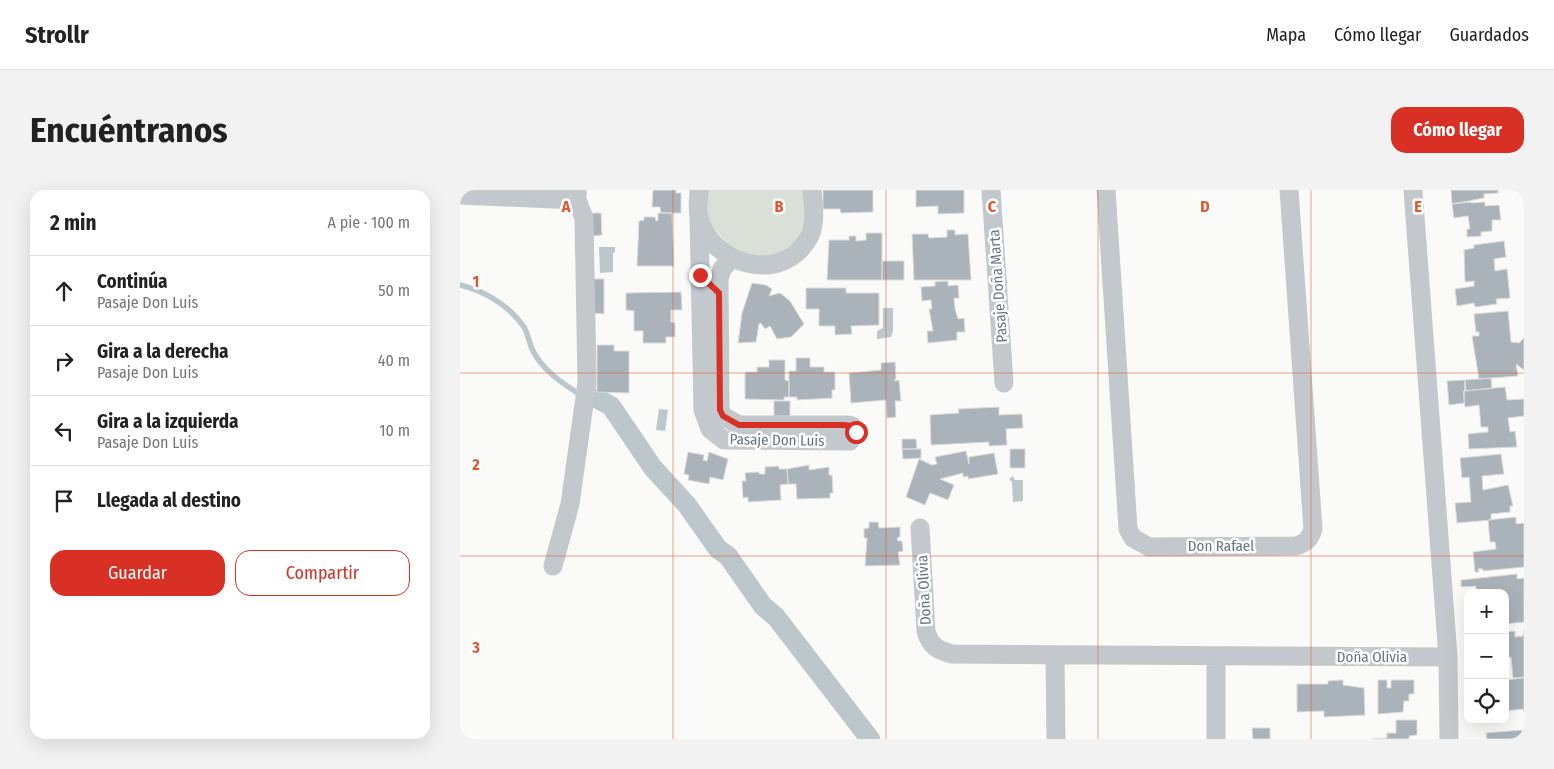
<!DOCTYPE html>
<html lang="es">
<meta charset="utf-8">
<style>
:root{--surface:#fff;--page:#f2f2f2;--text:#222;--muted:#767676;--line:#e0e0e0;--accent:#d93025}
body{margin:0;font-family:"Fira Sans Condensed",sans-serif;background:var(--page);color:var(--text)}
.controls{position:absolute;right:15px;bottom:15px;display:grid;overflow:hidden;border-radius:10px;box-shadow:0 5px 20px #0002}
.controls button{width:45px;height:45px;display:grid;place-items:center;padding:0;border:0;border-bottom:1px solid var(--line);background:var(--surface);color:var(--text);font:25px sans-serif}
.stop{position:absolute;width:15px;height:15px;margin:-11px;border:4px solid #d93025;border-radius:50%;background:#fff}
.stop.end{background:#d93025;border-color:#fff;box-shadow:0 1px 5px #0008}
.list{margin:0;padding:0;list-style:none}
h2{display:flex;justify-content:space-between;align-items:center;height:65px;margin:0;padding:0 20px;font-size:21px}
h2 small{font-size:16px;font-weight:400;color:var(--muted)}
.list li{display:grid;grid-template-columns:32px 1fr auto;gap:15px;align-items:center;box-sizing:border-box;height:70px;padding:0 20px;border-top:1px solid var(--line)}
.list b{display:block;font-size:19px;white-space:nowrap}
.list p{margin:0;font-size:16px;white-space:nowrap;color:var(--muted)}
.list em{font-size:16px;font-style:normal;color:var(--muted)}
.actions{display:flex;gap:10px;padding:15px 20px}
.actions a{flex:1;padding:11px 0;border:1px solid var(--accent);border-radius:15px;text-align:center;font-size:18px;color:var(--accent)}
.actions .main{background:var(--accent);color:#fff}
.icon{flex:none;width:28px;height:28px;fill:none;stroke:currentColor;stroke-width:2;stroke-linecap:round;stroke-linejoin:round}
.map{position:relative;flex:none;width:1064px;height:549px;overflow:hidden;border-radius:15px}
header{display:flex;align-items:center;gap:30px;box-sizing:border-box;height:70px;padding:0 25px;background:var(--surface);border-bottom:1px solid var(--line)}
header strong{font-size:24px}
nav{display:flex;gap:28px;margin-inline-start:auto;font-size:18px}
.intro{display:flex;align-items:center;justify-content:space-between;box-sizing:border-box;height:120px;padding:0 30px}
h1{margin:0;font-size:35px}
.button{padding:12px 22px;border-radius:15px;background:var(--accent);color:#fff;font-size:18px;font-weight:700}
main{display:flex;gap:30px;padding:0 30px}
aside{flex:1;background:var(--surface);border-radius:15px;box-shadow:0 5px 20px #0002}
.map>svg:first-child{display:block}
.green{fill:#dadfd7}
.water{fill:#bbc7cb}
.lines{fill:none;stroke-linecap:round;stroke-linejoin:round}
.stream{stroke:#bbc7cb;stroke-width:5.5}
.canal{stroke:#bbc7cb;stroke-width:20}
.building{fill:#aab3b9;stroke:#dcdcda}
.minor{stroke:#c3c8cc;stroke-width:19}
.route{stroke:#d93025;stroke-width:6}
.grid{fill:none;stroke:#e4572e;stroke-width:1;stroke-opacity:0.55}
.labels{text-anchor:middle;stroke-width:5;stroke-linejoin:round;paint-order:stroke}
.street-label{font-size:15px;fill:#657683;stroke:#fff}
.grid-label{font-size:16px;text-anchor:middle;font-weight:bold;fill:#e4572e;stroke:#fff;stroke-width:5;stroke-linejoin:round;paint-order:stroke}
</style>
<header>
<strong>Strollr</strong>
<nav><a>Mapa</a><a>Cómo llegar</a><a>Guardados</a></nav>
</header>
<div class="intro"><h1>Encuéntranos</h1><a class="button">Cómo llegar</a></div>
<main>
<aside>
<h2>2 min<small>A pie · 100 m</small></h2>
<ul class="list">
<li><svg class="icon" aria-label="ahead" viewBox="0 0 24 24"><path d="M12 20V5M6 11l6-6 6 6"/></svg><div><b>Continúa</b><p>Pasaje Don Luis</p></div><em>50 m</em></li>
<li><svg class="icon" aria-label="right" viewBox="0 0 24 24"><path d="M7 20v-9h11M14 6l5 5-5 5"/></svg><div><b>Gira a la derecha</b><p>Pasaje Don Luis</p></div><em>40 m</em></li>
<li><svg class="icon" aria-label="left" viewBox="0 0 24 24"><path d="M17 20v-9H6M10 6l-5 5 5 5"/></svg><div><b>Gira a la izquierda</b><p>Pasaje Don Luis</p></div><em>10 m</em></li>
<li><svg class="icon" aria-label="arrive" viewBox="0 0 24 24"><path d="M6 21V4h12l-3 4 3 4H6"/></svg><div><b>Llegada al destino</b></div></li>
</ul>
<div class="actions"><a class="main">Guardar</a><a>Compartir</a></div>
</aside>
<div class="map">
<svg width="1064" height="549" viewBox="0 0 1064 549">
<rect width="100%" height="100%" fill="#fafaf8"/>
<!-- green -->
<path class="green" d="M 248,0 L 346,0 L 347,14 L 344,36 L 339,46 L 333,54 L 315,67 L 297,68 L 270,57 L 252,36 L 248,25 Z"/>
<!-- water -->
<path class="water" d="M 139,57 L 155,57 L 155,62 L 153,63 L 153,82 L 140,83 Z
M 423,118 L 433,118 L 433,141 L 431,147 L 417,149 L 417,141 L 423,138 Z
M 199,219 L 208,220 L 205,241 L 196,240 Z
M 553,286 L 555,290 L 563,290 L 563,311 L 553,312 L 552,292 L 549,289 Z"/>
<g class="lines">
<!-- stream -->
<path class="stream" d="M 0,95 C 24,101 49,115 64,137 C 68,144 69,152 72,159 C 81,178 99,191 116,202"/>
<!-- canal -->
<path class="canal" d="M 138,209 L 151,216 L 193,278 L 227,315 L 258,359 L 268,366 L 303,416 L 316,427 L 410,549"/>
</g>
<!-- building -->
<path class="building" d="M 193,0 L 216,0 L 216,3 L 221,3 L 221,23 L 201,23 L 200,17 L 192,17 Z
M 363,0 L 413,0 L 413,22 L 381,23 L 380,19 L 363,19 Z
M 456,0 L 504,0 L 504,23 L 478,24 L 478,16 L 456,17 Z
M 991,0 L 1038,0 L 1038,3 L 1024,4 L 1024,8 L 992,14 Z
M 1011,12 L 1011,13 L 1025,12 L 1025,16 L 1039,15 L 1041,30 L 1032,30 L 1032,41 L 1021,42 L 1021,46 L 1007,47 L 1007,39 L 1010,39 L 1008,26 L 994,28 L 992,14 Z
M 132,23 L 141,23 L 142,45 L 132,46 Z
M 198,23 L 212,23 L 214,76 L 177,76 L 179,31 L 184,30 L 184,27 L 195,27 L 196,31 L 198,30 Z
M 487,40 L 495,40 L 495,45 L 508,44 L 511,90 L 454,90 L 452,44 L 468,44 L 469,48 L 487,47 Z
M 406,43 L 422,43 L 422,90 L 367,90 L 369,50 L 389,50 L 389,46 L 396,46 L 396,51 L 406,50 Z
M 1044,51 L 1046,67 L 1034,69 L 1035,81 L 1047,79 L 1050,108 L 1036,109 L 1037,114 L 1015,117 L 1014,113 L 997,116 L 995,99 L 1014,96 L 1014,91 L 1005,92 L 1004,60 L 1014,58 L 1014,55 Z
M 422,71 L 444,71 L 444,90 L 422,90 Z
M 132,89 L 144,89 L 144,124 L 132,123 Z
M 488,91 L 488,96 L 498,95 L 499,108 L 494,108 L 495,119 L 498,129 L 504,128 L 505,142 L 497,142 L 497,150 L 468,153 L 467,141 L 473,141 L 469,119 L 472,119 L 471,110 L 462,111 L 461,97 L 475,96 L 475,92 Z
M 292,93 L 306,95 L 312,99 L 309,106 L 320,103 L 330,111 L 344,134 L 331,147 L 317,149 L 310,136 L 305,139 L 301,133 L 299,134 L 296,152 L 278,153 L 282,123 Z
M 346,98 L 386,98 L 386,103 L 419,103 L 419,135 L 391,136 L 392,144 L 375,145 L 375,136 L 359,136 L 359,119 L 346,119 Z
M 221,102 L 222,120 L 211,120 L 211,132 L 215,133 L 215,147 L 206,147 L 206,153 L 183,153 L 183,141 L 174,141 L 174,121 L 166,120 L 166,103 Z
M 1048,121 L 1051,152 L 1059,153 L 1064,148 L 1064,180 L 1056,174 L 1058,186 L 1019,189 L 1012,146 L 1019,146 L 1019,142 L 1016,142 L 1014,124 Z
M 137,155 L 154,155 L 154,161 L 169,161 L 169,203 L 137,202 Z
M 336,168 L 350,168 L 350,177 L 364,177 L 364,182 L 375,182 L 375,200 L 372,200 L 372,208 L 337,210 L 337,207 L 329,207 L 329,181 L 336,181 Z
M 309,170 L 325,170 L 325,190 L 329,191 L 329,207 L 324,207 L 324,210 L 285,209 L 285,182 L 297,182 L 297,177 L 309,177 Z
M 435,172 L 436,188 L 434,191 L 439,190 L 441,211 L 435,211 L 436,227 L 427,228 L 426,210 L 391,213 L 389,183 L 421,180 L 421,173 Z
M 1031,188 L 1032,198 L 1006,201 L 1005,190 Z
M 1005,190 L 1004,213 L 989,215 L 987,191 Z
M 1045,197 L 1047,210 L 1064,209 L 1064,226 L 1048,228 L 1050,242 L 1055,241 L 1057,257 L 1009,259 L 1008,244 L 1028,242 L 1028,237 L 1021,237 L 1019,215 L 1005,217 L 1003,201 Z
M 314,211 L 330,211 L 330,226 L 314,226 Z
M 539,217 L 539,225 L 562,224 L 563,238 L 546,239 L 547,255 L 529,256 L 529,252 L 471,255 L 470,225 L 499,223 L 498,219 Z
M 442,249 L 456,249 L 457,259 L 442,259 Z
M 442,259 L 461,259 L 461,268 L 443,269 Z
M 550,259 L 565,259 L 565,278 L 550,278 Z
M 506,261 L 509,274 L 509,267 L 534,263 L 538,284 L 508,289 L 508,286 L 503,287 L 503,283 L 480,289 L 494,295 L 488,310 L 470,303 L 465,315 L 446,307 L 459,269 L 472,275 L 477,274 L 475,267 Z
M 228,262 L 244,265 L 243,270 L 247,271 L 249,262 L 268,269 L 263,290 L 250,287 L 249,294 L 228,290 L 229,285 L 224,284 Z
M 1041,264 L 1044,284 L 1022,286 L 1023,300 L 1048,295 L 1053,316 L 1050,316 L 1050,322 L 1031,324 L 1031,330 L 997,333 L 995,313 L 1011,312 L 1009,287 L 1002,288 L 1000,268 Z
M 349,275 L 349,280 L 369,277 L 369,285 L 372,285 L 373,303 L 370,303 L 370,308 L 337,309 L 336,294 L 328,294 L 327,279 Z
M 319,276 L 319,279 L 327,279 L 328,294 L 320,295 L 321,310 L 288,312 L 288,307 L 283,308 L 282,291 L 286,291 L 285,283 L 299,282 L 299,284 L 305,284 L 305,277 Z
M 1056,327 L 1056,334 L 1064,333 L 1064,377 L 1023,381 L 1023,379 L 1018,379 L 1019,382 L 1015,382 L 1013,362 L 1036,359 L 1035,352 L 1030,352 L 1028,330 Z
M 409,332 L 418,332 L 419,338 L 440,337 L 440,347 L 437,348 L 438,351 L 442,351 L 443,361 L 438,362 L 440,375 L 405,376 L 407,348 L 404,348 L 404,339 L 409,338 Z
M 1057,384 L 1057,389 L 1064,388 L 1064,432 L 1045,434 L 1045,403 L 1016,402 L 1016,396 L 1001,397 L 1001,390 Z
M 1064,440 L 1064,487 L 1053,488 L 1051,467 L 1045,468 L 1045,442 L 1055,441 L 1055,447 L 1063,446 Z
M 1064,488 L 1064,522 L 1063,519 L 1045,521 L 1045,490 Z
M 883,490 L 883,495 L 904,498 L 905,525 L 864,527 L 864,521 L 837,522 L 837,494 L 868,494 L 868,491 Z
M 918,490 L 927,490 L 927,498 L 931,498 L 931,490 L 954,490 L 954,504 L 949,504 L 949,511 L 944,511 L 943,522 L 918,524 Z
M 936,530 L 957,530 L 957,545 L 949,546 L 949,549 L 912,549 L 927,548 L 927,543 L 936,543 Z
M 792,538 L 810,538 L 810,549 L 793,549 Z
M 1062,540 L 1063,549 L 1027,549 L 1026,543 Z"/>
<g class="lines">
<!-- minor -->
<path class="minor" d="M 239,0 C 239,8 237,19 239,27 C 251,75 321,95 348,49 C 357,35 353,15 352,0
M 531,0 L 544,193
M 646,0 L 668,339 L 673,348 L 689,357 L 836,356 C 846,353 850,349 853,339 L 829,0
M 953,0 L 988,467 L 989,549
M 0,5 L 117,10
M 239,26 L 243,220 L 250,239 L 264,250 L 390,251 L 396,242 L 392,236 L 388,235 L 279,235 L 263,226 L 260,220 L 259,89 L 262,79 L 272,68
M 460,338 L 466,441 C 470,456 477,460 492,464 L 988,467
M 93,376 L 110,314 L 127,193 L 124,28 L 117,10 L 117,0
M 595,465 L 596,549
M 756,467 L 756,549"/>
</g>
<g class="lines">
<!-- route -->
<path class="route" d="M 240,85 L 259,103 L 260,220 L 263,226 L 279,235 L 383,235 L 392,236 L 396,242"/>
</g>
<!-- grid -->
<path class="grid" d="M 213,0 L 213,549M 426,0 L 426,549M 638,0 L 638,549M 851,0 L 851,549M 0,183 L 1064,183M 0,366 L 1064,366"/>
<g class="labels">
<!-- street labels -->
<g class="street-label">
<text transform="translate(538 96) rotate(-94)" y="5">Pasaje Doña Marta</text>
<text transform="translate(317 250) rotate(1)" y="5">Pasaje Don Luis</text>
<text x="761" y="361">Don Rafael</text>
<text transform="translate(464 400) rotate(-93)" y="5">Doña Olivia</text>
<text x="912" y="472">Doña Olivia</text>
</g>
</g>
<g class="grid-label">
<text x="106" y="22">A</text>
<text x="319" y="22">B</text>
<text x="532" y="22">C</text>
<text x="745" y="22">D</text>
<text x="958" y="22">E</text>
<text x="16" y="97">1</text>
<text x="16" y="280">2</text>
<text x="16" y="463">3</text>
</g>
</svg>
<div class="controls">
<button>+</button>
<button>−</button>
<button><svg class="icon" aria-label="locate" viewBox="0 0 24 24"><circle cx="12" cy="12" r="6"/><path d="M12 2v4M12 18v4M2 12h4M18 12h4"/></svg></button>
</div>
<div class="stop" style="left:396px;top:242px"></div>
<div class="stop end" style="left:240px;top:85px"></div>
</div>
</main>
